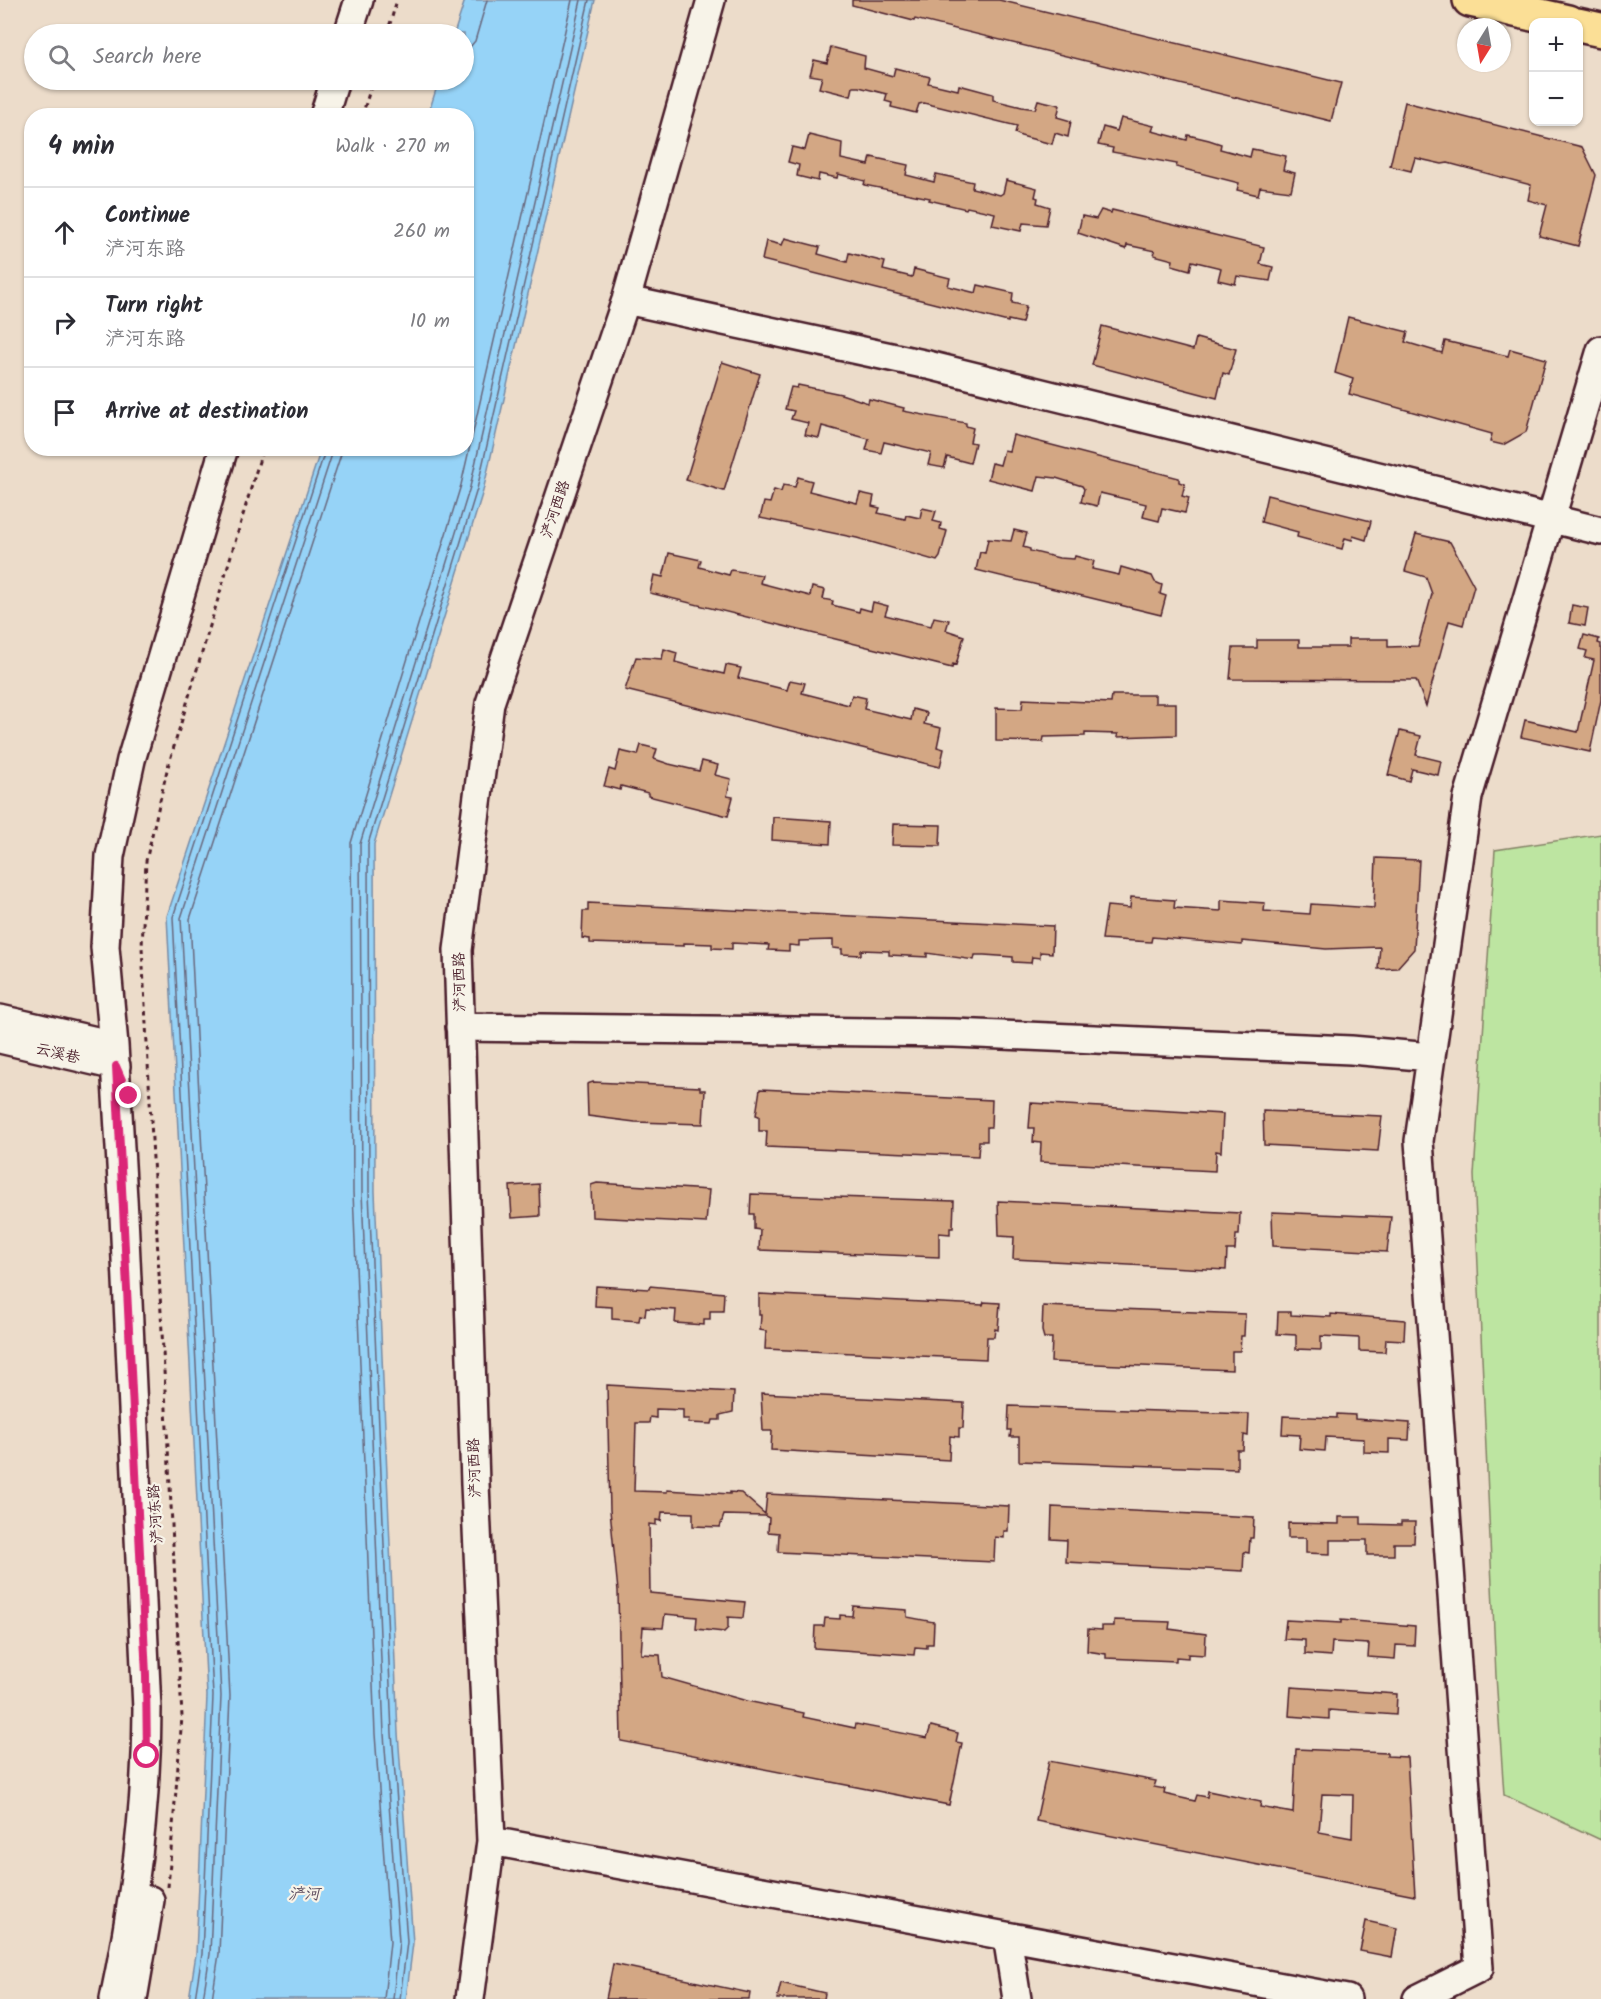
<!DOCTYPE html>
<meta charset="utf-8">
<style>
:root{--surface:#fff;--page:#f7f7f7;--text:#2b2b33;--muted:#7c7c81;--line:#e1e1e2}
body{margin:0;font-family:Kalam,"LXGW WenKai TC",sans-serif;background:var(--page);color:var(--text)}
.controls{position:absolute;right:18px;top:18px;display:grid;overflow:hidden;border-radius:12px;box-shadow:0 2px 4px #0004}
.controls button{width:54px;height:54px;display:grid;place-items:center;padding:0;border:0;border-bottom:2px solid var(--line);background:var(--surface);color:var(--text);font:30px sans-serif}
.compass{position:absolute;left:1457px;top:18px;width:54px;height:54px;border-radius:50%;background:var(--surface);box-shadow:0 2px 4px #0004;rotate:191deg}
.stop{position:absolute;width:18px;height:18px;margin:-14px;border:4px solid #db2777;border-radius:50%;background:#fff}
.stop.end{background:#db2777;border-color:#fff;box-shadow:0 2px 6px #0008}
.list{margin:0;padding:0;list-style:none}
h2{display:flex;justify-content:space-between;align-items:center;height:78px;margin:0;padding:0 24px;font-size:26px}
h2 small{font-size:20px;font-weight:400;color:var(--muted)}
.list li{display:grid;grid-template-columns:39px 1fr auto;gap:18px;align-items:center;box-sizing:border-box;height:90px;padding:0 24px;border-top:2px solid var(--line)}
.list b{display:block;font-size:22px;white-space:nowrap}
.list p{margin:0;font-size:20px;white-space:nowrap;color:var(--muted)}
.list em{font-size:20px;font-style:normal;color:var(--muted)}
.icon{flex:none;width:33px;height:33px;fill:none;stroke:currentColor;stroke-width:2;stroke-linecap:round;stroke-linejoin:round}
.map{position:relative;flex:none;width:1601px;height:1999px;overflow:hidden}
.search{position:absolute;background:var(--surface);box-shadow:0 2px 4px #0004;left:24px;top:24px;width:450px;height:66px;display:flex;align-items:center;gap:15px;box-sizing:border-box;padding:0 21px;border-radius:33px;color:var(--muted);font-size:22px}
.panel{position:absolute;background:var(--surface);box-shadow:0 2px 4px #0004;left:24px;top:108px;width:450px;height:348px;border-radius:24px}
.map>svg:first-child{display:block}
.green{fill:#bde5a1;stroke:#848266;stroke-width:1.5}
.water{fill:#96d3f7;stroke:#788ba5;stroke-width:1.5}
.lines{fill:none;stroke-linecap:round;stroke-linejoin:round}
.shore{stroke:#68677d;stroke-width:1.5}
.building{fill:#d3a784;stroke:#4a1f2b;stroke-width:1.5;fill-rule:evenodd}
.minor-casing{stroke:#4a1f2b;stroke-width:32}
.major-casing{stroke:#4a1f2b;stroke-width:38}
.path{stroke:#4a1f2b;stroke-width:3;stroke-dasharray:4.5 4.5;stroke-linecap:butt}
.minor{stroke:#f7f3e8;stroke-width:27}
.major{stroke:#fbdf96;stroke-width:33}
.route{stroke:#db2777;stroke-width:8}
.labels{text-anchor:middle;stroke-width:4.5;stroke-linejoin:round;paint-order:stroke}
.street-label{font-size:15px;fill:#4a1f2b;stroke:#f7f3e8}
.water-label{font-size:16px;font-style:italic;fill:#5d4c5e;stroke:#f7f3e8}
</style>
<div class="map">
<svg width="1601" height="1999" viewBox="0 0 1601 1999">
<rect width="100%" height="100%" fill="#ecdcca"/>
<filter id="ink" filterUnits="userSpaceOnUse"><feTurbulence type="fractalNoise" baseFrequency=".0167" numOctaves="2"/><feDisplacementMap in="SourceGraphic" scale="12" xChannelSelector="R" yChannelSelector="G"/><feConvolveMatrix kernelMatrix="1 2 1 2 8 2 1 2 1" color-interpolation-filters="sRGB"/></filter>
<g filter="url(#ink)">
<!-- green -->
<path class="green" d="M 1601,834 L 1601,1840 L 1504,1795 L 1496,1676 L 1474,1175 L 1495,850 Z"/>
<!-- water -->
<path class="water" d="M 465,0 L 595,0 L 483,491 L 374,844 L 375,1192 L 398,1733 L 413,1943 L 406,1999 L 189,1999 L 196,1954 L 207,1696 L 167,916 L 321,449 L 466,448 L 466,116 L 428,115 L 439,80 L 464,80 L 464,34 L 454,34 Z"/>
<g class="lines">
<!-- shore -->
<path class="shore" d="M 464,54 L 475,41 L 487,0
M 195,1999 L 202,1954 L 213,1696 L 173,917 L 326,448
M 203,1999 L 210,1954 L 221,1696 L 181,918 L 334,448
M 212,1999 L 219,1954 L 230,1696 L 190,919 L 343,448
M 384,1999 L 390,1942 L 375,1734 L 353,1192 L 351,843 L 461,485 L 572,0
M 393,1999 L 399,1942 L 384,1734 L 362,1192 L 360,844 L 470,487 L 581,0
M 400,1999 L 407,1942 L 392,1733 L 369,1192 L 368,844 L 477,489 L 589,0"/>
</g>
<!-- building -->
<path class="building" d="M 852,0 L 999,0 L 1341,83 L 1331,121 L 915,19 L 914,21 L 852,5 Z
M 831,47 L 865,56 L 864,68 L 893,76 L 895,68 L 930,77 L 928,83 L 958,90 L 959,85 L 993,94 L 993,100 L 1022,107 L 1035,109 L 1038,100 L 1060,105 L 1057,117 L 1071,121 L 1068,137 L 1055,133 L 1052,144 L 1021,136 L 1015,133 L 1017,126 L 924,103 L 919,104 L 916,113 L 891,107 L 892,103 L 885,101 L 887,94 L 859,87 L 853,87 L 851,96 L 819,88 L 822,77 L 810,75 L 814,60 L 827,63 Z
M 1405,102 L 1582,147 L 1596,175 L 1578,246 L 1539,236 L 1547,205 L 1528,200 L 1531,185 L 1448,163 L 1442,164 L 1415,158 L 1411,171 L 1390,166 Z
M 1121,118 L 1154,126 L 1152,131 L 1187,140 L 1188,135 L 1209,140 L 1221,144 L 1220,149 L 1250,157 L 1252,149 L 1286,156 L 1283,170 L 1295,173 L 1291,191 L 1260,187 L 1258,195 L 1237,190 L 1239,183 L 1176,167 L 1177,164 L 1112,152 L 1113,148 L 1098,145 L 1103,127 L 1117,131 Z
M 809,135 L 842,143 L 841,159 L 869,165 L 871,157 L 908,165 L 906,175 L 934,182 L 936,174 L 973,182 L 972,188 L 1000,195 L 1003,193 L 1006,180 L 1037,188 L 1035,197 L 1038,198 L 1037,203 L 1050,207 L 1046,225 L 1023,223 L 1021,231 L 992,225 L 995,213 L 967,207 L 966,209 L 929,200 L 930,198 L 864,185 L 865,181 L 838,174 L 837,178 L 819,174 L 818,181 L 797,176 L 799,165 L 788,162 L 792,147 L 805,150 Z
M 1101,210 L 1111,213 L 1112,210 L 1264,247 L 1260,264 L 1273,267 L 1270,281 L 1237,276 L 1235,284 L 1218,280 L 1221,268 L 1192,261 L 1190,270 L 1172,265 L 1173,260 L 1154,255 L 1155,251 L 1127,245 L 1126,249 L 1078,233 L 1082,216 L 1096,219 Z
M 785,238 L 820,247 L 818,254 L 847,262 L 849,253 L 885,262 L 883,270 L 912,277 L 914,269 L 950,278 L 948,286 L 976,293 L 978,285 L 1013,293 L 1012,303 L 1026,306 L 1022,323 L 1008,320 L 1008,322 L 762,260 L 766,241 L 782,245 Z
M 1348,317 L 1408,332 L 1405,342 L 1442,353 L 1445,341 L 1508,356 L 1510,349 L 1546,359 L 1526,432 L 1503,445 L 1490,442 L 1492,434 L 1349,394 L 1353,379 L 1335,373 Z
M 1102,326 L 1193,350 L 1196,338 L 1236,349 L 1229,375 L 1223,373 L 1217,398 L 1092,365 Z
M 722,362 L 760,374 L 724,491 L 686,480 Z
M 798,385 L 841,394 L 868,403 L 869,399 L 904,408 L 903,411 L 966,423 L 966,426 L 973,428 L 970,442 L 975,443 L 970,463 L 947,457 L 944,468 L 928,465 L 931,453 L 884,442 L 881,453 L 866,450 L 869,439 L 822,426 L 819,438 L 805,435 L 808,423 L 791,419 L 794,411 L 785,409 L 791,387 L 797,388 Z
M 1013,435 L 1179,478 L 1179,482 L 1185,484 L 1182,496 L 1189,498 L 1185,513 L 1162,508 L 1159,521 L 1143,517 L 1146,504 L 1100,493 L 1097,506 L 1081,502 L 1084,489 L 1082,486 L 1056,478 L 1039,476 L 1035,491 L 988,479 L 992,463 L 1000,465 L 1004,450 L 1009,451 Z
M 798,477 L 812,481 L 809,491 L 857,503 L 860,493 L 874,496 L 872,506 L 880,508 L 878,513 L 905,519 L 906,515 L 920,518 L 922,508 L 936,511 L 933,521 L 941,523 L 940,529 L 947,531 L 940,557 L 937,561 L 857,538 L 760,518 L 764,502 L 770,503 L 774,490 L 781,492 L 783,485 L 795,487 Z
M 1267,495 L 1371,521 L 1366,540 L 1353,536 L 1352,540 L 1345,538 L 1342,549 L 1297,537 L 1298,532 L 1261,522 Z
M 1014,530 L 1027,533 L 1023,547 L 1030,549 L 1030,551 L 1059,558 L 1074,559 L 1075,556 L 1094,561 L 1092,569 L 1119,575 L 1121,567 L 1152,576 L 1155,582 L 1162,585 L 1160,594 L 1166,596 L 1161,615 L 976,570 L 980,552 L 985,553 L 988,539 L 1011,541 Z
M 1416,534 L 1450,542 L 1474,586 L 1463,625 L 1449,621 L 1426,706 L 1416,680 L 1230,679 L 1233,648 L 1257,648 L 1257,640 L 1299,640 L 1299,647 L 1348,647 L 1348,639 L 1388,639 L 1388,647 L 1418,646 L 1432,594 L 1426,577 L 1405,571 Z
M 669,553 L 701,560 L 699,567 L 729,575 L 731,570 L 762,575 L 760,583 L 810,596 L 812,587 L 825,590 L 823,599 L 833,601 L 832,605 L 859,612 L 860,608 L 871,611 L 873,602 L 888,606 L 885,615 L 917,623 L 931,626 L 934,617 L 949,620 L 946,630 L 964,636 L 956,665 L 953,664 L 952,668 L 650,593 L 654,575 L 663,577 Z
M 1572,605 L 1588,608 L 1585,626 L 1569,623 Z
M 1584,635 L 1599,639 L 1598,643 L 1601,644 L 1601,700 L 1590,752 L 1521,737 L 1525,720 L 1578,732 L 1594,660 L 1585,658 L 1587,651 L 1580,649 Z
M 664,649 L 677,653 L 675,662 L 698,668 L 724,674 L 726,665 L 741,668 L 738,678 L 755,682 L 787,690 L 790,680 L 805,683 L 802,693 L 849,705 L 852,695 L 866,698 L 864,709 L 911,720 L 913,709 L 927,713 L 924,724 L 941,728 L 937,747 L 944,749 L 940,767 L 625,690 L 636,657 L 662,659 Z
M 1112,695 L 1155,695 L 1155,703 L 1176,703 L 1176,735 L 1117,737 L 1118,734 L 1085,733 L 1085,736 L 1044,737 L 1043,742 L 996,741 L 996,708 L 1022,709 L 1023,699 L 1111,703 Z
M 1400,731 L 1421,736 L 1416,755 L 1441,761 L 1438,775 L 1412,769 L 1409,781 L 1388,775 Z
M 641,745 L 657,749 L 654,759 L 669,764 L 699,771 L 702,761 L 718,765 L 715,775 L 731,779 L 727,796 L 733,797 L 728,816 L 648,796 L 648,793 L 621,786 L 620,790 L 604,786 L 609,769 L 615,771 L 620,751 L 638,755 Z
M 773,817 L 831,821 L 830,844 L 772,840 Z
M 893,824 L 941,825 L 940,846 L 892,845 Z
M 1376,858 L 1419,860 L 1414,949 L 1397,968 L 1378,969 L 1380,947 L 1326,949 L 1242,941 L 1242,945 L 1152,937 L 1151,942 L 1102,939 L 1107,906 L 1130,908 L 1131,897 L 1175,900 L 1174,908 L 1221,911 L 1221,900 L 1265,903 L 1264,911 L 1310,914 L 1311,904 L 1374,908 Z
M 588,903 L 1053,926 L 1052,953 L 1040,952 L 1040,958 L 1032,957 L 1031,963 L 1013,962 L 1013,957 L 984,955 L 975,955 L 974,960 L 927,953 L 927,957 L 889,955 L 889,951 L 861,950 L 861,955 L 842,954 L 842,949 L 833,948 L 833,940 L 799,941 L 799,946 L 789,945 L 789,951 L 768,950 L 769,945 L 732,943 L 732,949 L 712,948 L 712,944 L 684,943 L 684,946 L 590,943 L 590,939 L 582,938 L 583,911 L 588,911 Z
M 593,1082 L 700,1087 L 700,1090 L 705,1090 L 703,1124 L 635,1122 L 588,1116 L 587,1084 Z
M 760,1089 L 992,1100 L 991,1127 L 987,1127 L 987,1141 L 979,1141 L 978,1156 L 766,1147 L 767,1131 L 759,1131 L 759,1116 L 756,1115 Z
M 1031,1103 L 1223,1114 L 1221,1152 L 1216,1151 L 1215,1171 L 1040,1162 L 1041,1143 L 1033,1142 L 1034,1128 L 1029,1128 Z
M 1263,1111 L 1382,1116 L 1378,1151 L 1264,1145 Z
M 597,1183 L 709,1190 L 706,1223 L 592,1217 L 591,1185 Z
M 539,1184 L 540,1216 L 512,1218 L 510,1186 Z
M 751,1194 L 954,1201 L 953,1228 L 950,1228 L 950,1234 L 939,1233 L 939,1257 L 759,1250 L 760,1230 L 754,1229 L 754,1214 L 750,1214 Z
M 998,1201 L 1240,1213 L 1239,1235 L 1236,1235 L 1235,1250 L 1227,1250 L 1226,1270 L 1013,1259 L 1014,1237 L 999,1236 Z
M 1272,1212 L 1391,1217 L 1387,1252 L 1273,1246 Z
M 596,1286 L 649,1289 L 650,1286 L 724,1293 L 723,1311 L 710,1311 L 710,1319 L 704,1319 L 704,1325 L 675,1323 L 676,1310 L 646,1308 L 645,1316 L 640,1315 L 639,1321 L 612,1319 L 612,1307 L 595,1306 Z
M 759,1294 L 983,1305 L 984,1302 L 1000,1303 L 998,1330 L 995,1329 L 994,1337 L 987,1337 L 986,1359 L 765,1349 L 766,1331 L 760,1330 L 761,1315 L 759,1315 Z
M 1043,1306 L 1245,1314 L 1244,1336 L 1241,1336 L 1240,1351 L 1232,1351 L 1232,1370 L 1051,1362 L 1052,1338 L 1044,1338 L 1042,1331 Z
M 1278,1312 L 1291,1312 L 1291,1315 L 1331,1317 L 1331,1314 L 1405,1320 L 1404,1340 L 1386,1339 L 1385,1352 L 1359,1351 L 1359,1338 L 1321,1336 L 1321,1350 L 1296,1349 L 1296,1335 L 1277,1334 Z
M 607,1385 L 734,1392 L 733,1412 L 720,1415 L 720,1420 L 713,1420 L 712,1424 L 688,1423 L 689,1419 L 683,1419 L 683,1410 L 656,1409 L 656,1418 L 650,1417 L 649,1423 L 636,1423 L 634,1491 L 667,1492 L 667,1490 L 730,1494 L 730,1492 L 741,1493 L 765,1514 L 767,1494 L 1009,1506 L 1008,1531 L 1004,1531 L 1004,1538 L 995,1537 L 994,1562 L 778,1552 L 779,1533 L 768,1532 L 769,1518 L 765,1516 L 724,1515 L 720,1527 L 693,1526 L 693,1513 L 662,1512 L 661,1521 L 656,1520 L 656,1525 L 649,1524 L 650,1593 L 745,1602 L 743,1618 L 728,1617 L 728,1628 L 724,1632 L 696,1629 L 697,1617 L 665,1614 L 663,1628 L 643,1627 L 641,1654 L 660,1655 L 662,1677 L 747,1701 L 804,1713 L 803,1717 L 855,1728 L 856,1724 L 927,1738 L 931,1726 L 958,1733 L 956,1742 L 962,1743 L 949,1805 L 621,1741 L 618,1591 L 610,1510 Z
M 761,1393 L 964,1403 L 963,1428 L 959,1428 L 959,1437 L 950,1436 L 949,1460 L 771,1450 L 772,1431 L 763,1431 Z
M 1009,1406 L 1249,1414 L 1248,1436 L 1244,1435 L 1243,1450 L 1237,1450 L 1237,1469 L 1019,1461 L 1019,1437 L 1010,1437 L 1011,1430 L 1008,1430 Z
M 1337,1414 L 1355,1415 L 1355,1419 L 1410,1423 L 1409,1440 L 1389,1439 L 1389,1453 L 1364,1452 L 1364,1439 L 1326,1437 L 1325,1451 L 1299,1449 L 1300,1435 L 1282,1434 L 1283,1416 L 1337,1418 Z
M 1052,1507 L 1254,1517 L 1253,1538 L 1250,1538 L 1249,1553 L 1244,1552 L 1243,1571 L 1066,1562 L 1067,1540 L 1051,1539 Z
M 1339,1517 L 1361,1517 L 1361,1524 L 1401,1525 L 1401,1522 L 1415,1522 L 1414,1543 L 1394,1543 L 1394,1555 L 1367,1555 L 1367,1540 L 1330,1540 L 1330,1554 L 1306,1553 L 1306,1538 L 1288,1538 L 1288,1523 L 1339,1524 Z
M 853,1606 L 907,1610 L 907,1617 L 934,1622 L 933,1644 L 927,1644 L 927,1648 L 915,1647 L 914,1655 L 814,1648 L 815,1626 L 824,1626 L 825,1618 L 840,1619 L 840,1615 L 852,1616 Z
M 1114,1620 L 1170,1622 L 1169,1629 L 1206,1634 L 1205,1655 L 1188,1654 L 1188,1658 L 1176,1657 L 1176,1661 L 1106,1658 L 1106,1654 L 1087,1651 L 1088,1629 L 1102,1630 L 1102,1626 L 1114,1626 Z
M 1286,1620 L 1341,1623 L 1341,1620 L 1415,1626 L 1414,1646 L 1396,1645 L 1395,1659 L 1368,1657 L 1369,1644 L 1332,1642 L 1331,1656 L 1305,1654 L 1305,1640 L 1284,1639 Z
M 1291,1687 L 1397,1694 L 1396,1715 L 1329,1710 L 1329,1719 L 1289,1716 Z
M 1296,1749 L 1387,1753 L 1387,1756 L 1407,1757 L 1415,1896 L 1036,1821 L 1049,1761 L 1156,1781 L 1154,1787 L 1165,1789 L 1164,1794 L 1195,1801 L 1197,1795 L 1207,1797 L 1208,1791 L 1261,1802 L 1260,1807 L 1293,1813 ZM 1322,1794 L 1353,1795 L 1352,1838 L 1319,1832 Z
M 1366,1921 L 1397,1928 L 1392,1957 L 1360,1951 Z
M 613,1964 L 750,1993 L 749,1999 L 606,1999 Z
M 781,1983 L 825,1993 L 824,1999 L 777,1999 Z"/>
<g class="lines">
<!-- minor casing -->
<g class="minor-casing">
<path id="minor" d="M 348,34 L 359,0
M 324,116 L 335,80
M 626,300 L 928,365 L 1601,531
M 0,1019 L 114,1045
M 460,1027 L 954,1033 L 1351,1050 L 1431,1057
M 0,1039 L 116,1066
M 491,1841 L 1347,1999
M 1007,1936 L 1017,1999
M 114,1999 C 134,1904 147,1806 147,1709 L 124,1216 L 114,1045 L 105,947 L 110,856 L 131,760 L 224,448
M 133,1999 L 150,1900
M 470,1999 L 491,1841 L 475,1484 L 458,950 L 490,703 L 626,300 L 711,0
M 1417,1999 L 1479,1968 L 1419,1141 L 1468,797 L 1601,350"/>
</g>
<!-- major casing -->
<g class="major-casing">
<path id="major" d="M 1470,0 L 1568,22
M 1578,25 L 1601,30"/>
</g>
<!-- path -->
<path class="path" d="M 387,34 L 397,0
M 362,116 L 373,80
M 168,1887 L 182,1717 L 142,947 L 146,861 L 167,770 L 263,448"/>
<!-- minor -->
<use href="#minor" class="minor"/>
<!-- major -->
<use href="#major" class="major"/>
</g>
</g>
<g class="lines" filter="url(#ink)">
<!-- route -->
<path class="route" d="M 129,1096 L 116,1066 L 146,1675 L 147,1756"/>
</g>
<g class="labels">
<!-- street labels -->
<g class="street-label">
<text transform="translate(555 509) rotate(-71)" y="5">浐河西路</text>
<text transform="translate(459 982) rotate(-91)" y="5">浐河西路</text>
<text transform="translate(58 1053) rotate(13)" y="5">云溪巷</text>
<text transform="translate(474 1468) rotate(-92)" y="5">浐河西路</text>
<text transform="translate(155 1514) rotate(-94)" y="5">浐河东路</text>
</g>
<!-- water labels -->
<g class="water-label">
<text x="304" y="1899">浐河</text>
</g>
</g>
</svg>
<div class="controls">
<button>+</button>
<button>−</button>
</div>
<svg class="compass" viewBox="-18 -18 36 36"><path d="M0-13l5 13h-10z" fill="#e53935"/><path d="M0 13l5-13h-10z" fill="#7c7c81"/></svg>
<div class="stop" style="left:147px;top:1756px"></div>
<div class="stop end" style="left:129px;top:1096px"></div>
<div class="search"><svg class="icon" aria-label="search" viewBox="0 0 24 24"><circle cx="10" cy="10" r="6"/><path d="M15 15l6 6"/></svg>Search here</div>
<section class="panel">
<h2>4 min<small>Walk · 270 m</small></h2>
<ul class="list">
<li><svg class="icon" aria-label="ahead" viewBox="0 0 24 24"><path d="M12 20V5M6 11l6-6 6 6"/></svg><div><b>Continue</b><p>浐河东路</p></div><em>260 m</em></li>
<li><svg class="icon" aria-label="right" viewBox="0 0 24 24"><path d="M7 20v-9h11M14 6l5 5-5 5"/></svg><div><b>Turn right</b><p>浐河东路</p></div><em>10 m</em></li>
<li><svg class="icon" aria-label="arrive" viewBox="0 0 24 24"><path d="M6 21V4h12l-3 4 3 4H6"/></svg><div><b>Arrive at destination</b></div></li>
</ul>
</section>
</div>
